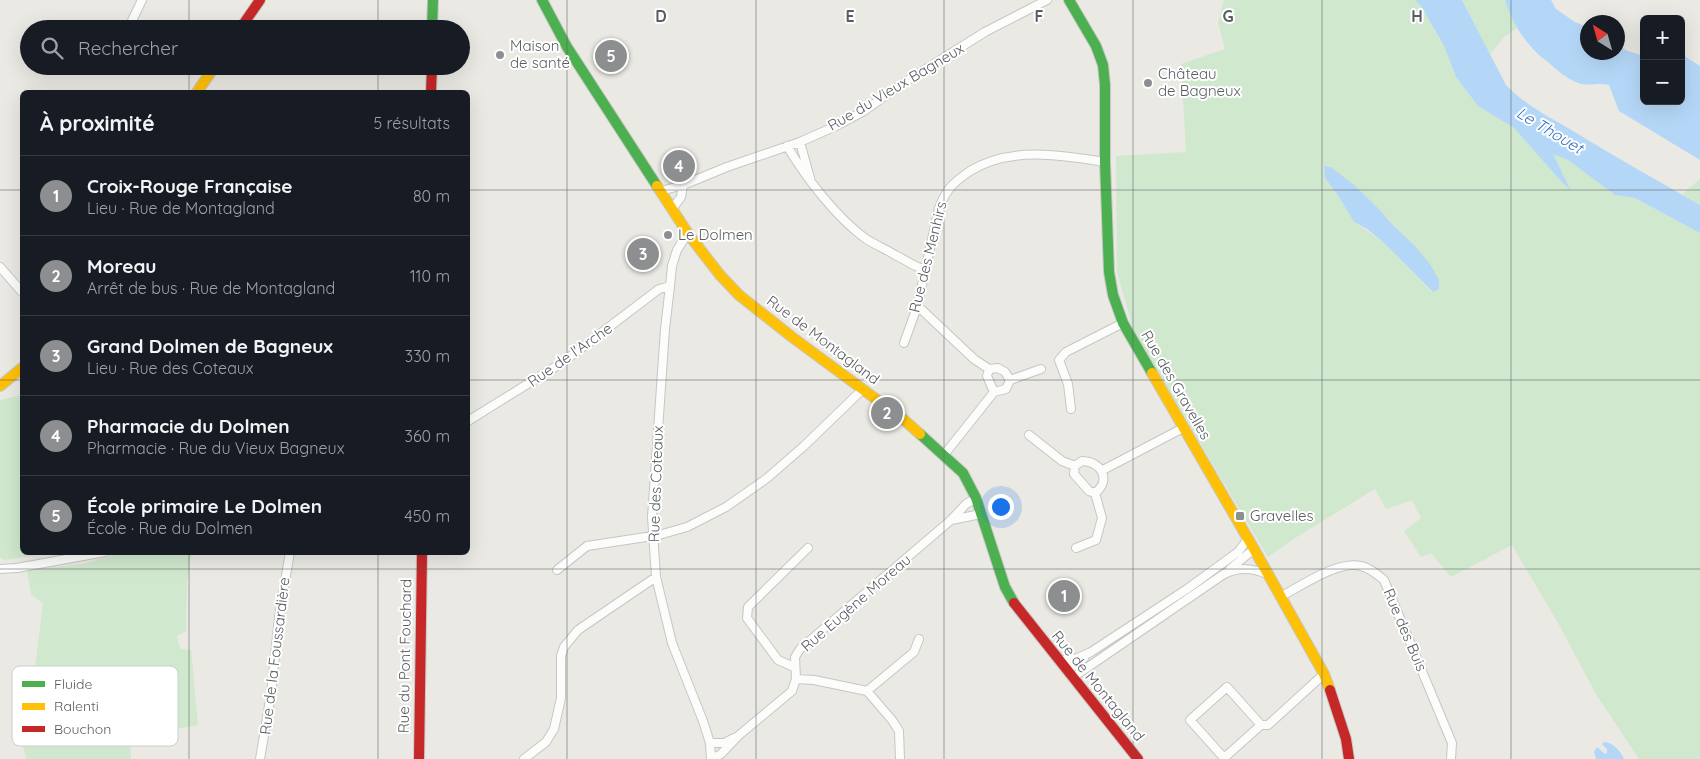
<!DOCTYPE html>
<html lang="fr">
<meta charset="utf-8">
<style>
:root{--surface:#171b24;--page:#242831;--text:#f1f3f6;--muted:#9ea1a6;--line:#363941;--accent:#8c8e8f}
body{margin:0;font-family:Quicksand,sans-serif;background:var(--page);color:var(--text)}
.controls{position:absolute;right:15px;top:15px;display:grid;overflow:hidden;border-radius:8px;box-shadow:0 5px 20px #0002}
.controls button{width:45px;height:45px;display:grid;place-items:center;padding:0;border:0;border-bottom:1px solid var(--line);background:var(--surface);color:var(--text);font:25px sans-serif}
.compass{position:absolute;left:1580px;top:15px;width:45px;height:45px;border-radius:50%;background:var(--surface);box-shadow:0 5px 20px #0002;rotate:323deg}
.you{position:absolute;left:1000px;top:506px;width:18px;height:18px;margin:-12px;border:4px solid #fff;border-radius:50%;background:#1a73e8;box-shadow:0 0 0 8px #1a73e833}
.badge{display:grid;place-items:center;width:32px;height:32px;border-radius:50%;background:var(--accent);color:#fff;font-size:16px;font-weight:700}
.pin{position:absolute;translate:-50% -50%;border:2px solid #fff;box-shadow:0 1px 5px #0006}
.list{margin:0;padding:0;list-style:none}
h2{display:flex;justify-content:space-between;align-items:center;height:65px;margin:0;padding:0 20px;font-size:21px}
h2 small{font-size:16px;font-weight:400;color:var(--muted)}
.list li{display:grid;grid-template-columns:32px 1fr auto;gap:15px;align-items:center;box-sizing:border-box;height:80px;padding:0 20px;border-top:1px solid var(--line)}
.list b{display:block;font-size:19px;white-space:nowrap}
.list p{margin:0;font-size:16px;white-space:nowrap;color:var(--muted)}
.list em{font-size:16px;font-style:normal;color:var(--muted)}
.icon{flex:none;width:28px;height:28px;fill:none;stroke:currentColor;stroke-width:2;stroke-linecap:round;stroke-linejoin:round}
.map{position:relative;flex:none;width:1700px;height:759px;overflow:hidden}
.search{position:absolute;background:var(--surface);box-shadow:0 5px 20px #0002;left:20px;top:20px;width:450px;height:55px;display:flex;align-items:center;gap:12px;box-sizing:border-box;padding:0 18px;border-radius:28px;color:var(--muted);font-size:19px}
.panel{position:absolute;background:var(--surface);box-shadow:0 5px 20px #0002;left:20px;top:90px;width:450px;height:465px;border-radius:8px}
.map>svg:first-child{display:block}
.green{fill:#d0e8ce;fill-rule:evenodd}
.water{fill:#b5d7f7}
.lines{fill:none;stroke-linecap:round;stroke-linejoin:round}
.street-casing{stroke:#c6c7c5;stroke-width:10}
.fast-casing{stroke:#c7c8c7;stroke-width:12}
.slow-casing{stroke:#c7c8c7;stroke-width:12}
.jam-casing{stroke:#c7c8c7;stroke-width:12}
.street{stroke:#fcfcfb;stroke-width:8}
.fast{stroke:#4caf50;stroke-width:10}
.slow{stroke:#ffc107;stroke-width:10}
.jam{stroke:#c62828;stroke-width:10}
.grid{fill:none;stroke:#595d62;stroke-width:1;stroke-opacity:0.55}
.poi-dot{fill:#8c8e8f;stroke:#fff;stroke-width:2}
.labels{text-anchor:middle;stroke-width:4;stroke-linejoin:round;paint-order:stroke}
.poi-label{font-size:15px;fill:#595d62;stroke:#fff;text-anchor:start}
.street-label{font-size:15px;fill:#595d62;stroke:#fff}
.water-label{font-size:16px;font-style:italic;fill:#3672c2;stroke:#fff}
.key{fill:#fff;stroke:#cdced0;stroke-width:1}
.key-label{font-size:14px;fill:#595d62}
.grid-label{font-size:16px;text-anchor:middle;font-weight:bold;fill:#595d62;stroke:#fff;stroke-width:4;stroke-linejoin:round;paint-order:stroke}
</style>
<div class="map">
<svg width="1700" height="759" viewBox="0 0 1700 759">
<rect width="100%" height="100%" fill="#eae9e3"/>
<!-- green -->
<path class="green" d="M 1224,0 L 1446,0 L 1421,6 L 1444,46 L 1456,77 L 1478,106 L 1514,128 L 1559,179 L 1570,189 L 1552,153 L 1568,160 L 1615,195 L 1635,198 L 1700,233 L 1700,759 L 1639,759 L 1596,694 L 1557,621 L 1512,545 L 1451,577 L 1431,553 L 1421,557 L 1404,531 L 1421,518 L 1412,500 L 1386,509 L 1375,489 L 1298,536 L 1268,557 L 1134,332 L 1117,272 L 1116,156 L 1186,152 L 1181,64 L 1225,49 L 1218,23 ZM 1331,167 L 1377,207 L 1430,264 L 1432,292 L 1382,241 L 1354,222 L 1339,197 L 1325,178 Z
M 1462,0 L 1505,0 L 1517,28 L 1504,37 L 1490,54 Z
M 1700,179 L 1700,205 L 1682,194 Z
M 22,395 L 22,552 L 52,553 L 4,560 L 0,558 L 0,400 Z
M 122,553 L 191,553 L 187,582 L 186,631 L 177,636 L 180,649 L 191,650 L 198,725 L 130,737 L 131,759 L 26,759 L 14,705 L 13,680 L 34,676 L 43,603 L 31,595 L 27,570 L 83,564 Z"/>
<!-- water -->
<path class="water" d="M 1415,0 L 1462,0 L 1506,85 C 1525,105 1549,117 1573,131 C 1615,157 1657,180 1700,205 L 1700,233 L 1635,198 L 1615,195 L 1568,160 L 1553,154 L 1571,191 L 1559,179 L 1514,128 L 1478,106 L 1456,77 L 1444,46 L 1421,6 Z
M 1505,0 L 1551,0 L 1556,9 L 1575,22 L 1587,27 L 1588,52 L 1618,52 L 1618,42 L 1625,50 L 1644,56 L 1644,101 L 1681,101 L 1681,54 L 1700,66 L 1700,160 L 1619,111 L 1609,85 C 1599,82 1587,87 1578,83 C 1566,78 1558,71 1549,63 C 1545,59 1540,57 1537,53 C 1522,38 1511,20 1505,0 Z
M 1324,166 L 1331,167 L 1354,185 L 1377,207 L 1394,226 L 1415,246 L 1430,264 L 1439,280 L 1439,289 L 1433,292 L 1382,241 L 1367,229 L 1354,222 L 1339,197 L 1325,178 Z
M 1604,742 C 1612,742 1621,751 1624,759 L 1596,759 L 1594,752 L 1597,747 L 1605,754 L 1607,753 L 1607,749 L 1602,744 Z"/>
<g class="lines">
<!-- street casing -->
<g class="street-casing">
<path id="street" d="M 128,29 L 142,0
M 800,142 L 810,178
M 787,146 C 806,178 836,217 866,239 C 876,245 887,250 897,256 C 906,260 914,267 924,269
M 661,191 L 683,185 L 727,167 L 800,142 L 836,126 L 864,111 L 902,84 L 985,32 L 1047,0
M 672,209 L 681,197 L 683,185
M 689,235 L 684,239 L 677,250 L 672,266 L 670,286 L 665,329 L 652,517 L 656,577 L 672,643 L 703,721 L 710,743 L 711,759
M 0,267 L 22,292
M 917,307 L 922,310 L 974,359 L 989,369 L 998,368 L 1005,372 L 1010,380 L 1006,389 L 994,392 L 987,376 L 989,369
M 904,343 L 917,307 L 939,208 C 947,188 953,183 970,171 C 1010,146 1061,155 1105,162
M 1010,380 L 1041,369
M 1071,409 L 1068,384 L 1059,360 L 1066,352 L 1123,323
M 468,421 L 563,362 L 659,289 L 670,286
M 1029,435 L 1062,461 L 1075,466
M 944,455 L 994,392
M 1082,461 C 1101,461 1112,480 1095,493 L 1089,491 L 1074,474 L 1075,466 Z
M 1101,471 L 1183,428
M 951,520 L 981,514
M 1076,548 L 1096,540 L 1102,518 L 1095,493
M 0,569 L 17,568 L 105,552
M 1230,569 L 1254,549
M 557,570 L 587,546 L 659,535 L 687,527 L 726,507 L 766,479 L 804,446 L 863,389
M 1280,597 C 1301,586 1338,560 1361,566 C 1370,568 1377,574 1384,580 L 1452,743 L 1451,759
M 1059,661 L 1078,658 L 1091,652 L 1187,589 L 1238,552 L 1248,539
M 794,667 L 778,660 L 747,618 L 748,607 L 808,548
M 1067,671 L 1084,658
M 1072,678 L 1224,574 C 1240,567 1252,568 1267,574
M 796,679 L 814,680 L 867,691 L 892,720 L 899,731 L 900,759
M 867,691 L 914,652 L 919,639
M 1261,725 L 1227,687 L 1190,720 L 1224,758 L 1261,725 L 1268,725 L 1324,674
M 710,743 L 724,743 L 734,738
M 260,759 L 271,694 L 279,617 L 290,552
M 524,759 L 546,742 L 554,729 L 561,698 L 561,656 L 564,647 L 578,630 L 656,577
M 711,759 L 721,754 L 738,736 L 792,691 L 796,679 L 795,657 L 800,649 L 951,520 L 966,504 L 976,498"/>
</g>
<!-- fast casing -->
<g class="fast-casing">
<path id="fast" d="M 542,0 L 567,47 L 657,186
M 1069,0 L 1096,46 L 1103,65 L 1105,85 L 1105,162 L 1109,272 L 1113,295 L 1123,323 L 1152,373
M 432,29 L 433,0
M 920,434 L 963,473 L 976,498 L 1005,587 L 1014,603"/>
</g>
<!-- slow casing -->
<g class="slow-casing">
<path id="slow" d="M 197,92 L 215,66
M 657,186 L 689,235 L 720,275 L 739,295 L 792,337 L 903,419 L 920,434
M 1152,373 L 1254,549 L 1324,674 L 1330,690
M 0,386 L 22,368"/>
</g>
<!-- jam casing -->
<g class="jam-casing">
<path id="jam" d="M 240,29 L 260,0
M 431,92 L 432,66
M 1014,603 L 1138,759
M 1330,690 L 1346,739 L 1349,759
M 419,759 L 422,552"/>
</g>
<!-- street -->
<use href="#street" class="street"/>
<!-- fast -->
<use href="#fast" class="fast"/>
<!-- slow -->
<use href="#slow" class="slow"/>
<!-- jam -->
<use href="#jam" class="jam"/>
</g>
<!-- grid -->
<path class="grid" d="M 189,0 L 189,29M 378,0 L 378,29M 567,0 L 567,759M 756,0 L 756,759M 944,0 L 944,759M 1133,0 L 1133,759M 1322,0 L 1322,759M 1511,0 L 1511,759M 189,66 L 189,92M 378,66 L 378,92M 0,190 L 22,190M 468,190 L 1700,190M 0,380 L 22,380M 468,380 L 1700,380M 189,552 L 189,759M 378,552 L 378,759M 0,569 L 1700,569"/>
<!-- markers -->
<g class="poi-dot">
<circle cx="500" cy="55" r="5"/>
<circle cx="1148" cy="83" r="5"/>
<circle cx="668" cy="235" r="5"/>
<rect x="1235" y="511" width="10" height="10" rx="2.5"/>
</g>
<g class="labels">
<!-- poi labels -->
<g class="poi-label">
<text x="510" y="51">Maison<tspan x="510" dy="17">de santé</tspan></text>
<text x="1158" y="79">Château<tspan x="1158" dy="17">de Bagneux</tspan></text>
<text x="678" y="240">Le Dolmen</text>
<text x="1250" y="521">Gravelles</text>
</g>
<!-- street labels -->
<g class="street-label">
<text transform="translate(896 87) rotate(-31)" y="5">Rue du Vieux Bagneux</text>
<text transform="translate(928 257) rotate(-76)" y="5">Rue des Menhirs</text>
<text transform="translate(823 340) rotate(37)" y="5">Rue de Montagland</text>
<text transform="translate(570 355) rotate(-35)" y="5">Rue de l'Arche</text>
<text transform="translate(1176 385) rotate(60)" y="5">Rue des Gravelles</text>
<text transform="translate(656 484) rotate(-88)" y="5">Rue des Coteaux</text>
<text transform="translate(856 603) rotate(-41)" y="5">Rue Eugène Moreau</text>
<text transform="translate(1405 630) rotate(67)" y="5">Rue des Buis</text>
<text transform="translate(275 656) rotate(-83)" y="5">Rue de la Foussardière</text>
<text transform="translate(405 656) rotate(-89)" y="5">Rue du Pont Fouchard</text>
<text transform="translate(1098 686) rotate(51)" y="5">Rue de Montagland</text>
</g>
<!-- water labels -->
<g class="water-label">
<text transform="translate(1550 130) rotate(31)" y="6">Le Thouet</text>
</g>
</g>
<!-- legend -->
<rect x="12" y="666" width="166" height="80" rx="8" class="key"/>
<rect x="22" y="681" width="23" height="6" fill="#4caf50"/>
<rect x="22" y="703" width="23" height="7" fill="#ffc107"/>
<rect x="22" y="726" width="23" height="6" fill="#c62828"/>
<g class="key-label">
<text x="54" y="689">Fluide</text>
<text x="54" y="711">Ralenti</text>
<text x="54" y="734">Bouchon</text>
</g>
<g class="grid-label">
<text x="661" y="22">D</text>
<text x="850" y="22">E</text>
<text x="1039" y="22">F</text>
<text x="1228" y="22">G</text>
<text x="1417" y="22">H</text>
</g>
</svg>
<div class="controls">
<button>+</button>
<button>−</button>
</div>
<svg class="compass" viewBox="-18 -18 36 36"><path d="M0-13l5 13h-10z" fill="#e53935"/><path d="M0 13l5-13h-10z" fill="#9ea1a6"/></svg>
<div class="you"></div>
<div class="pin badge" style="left:1064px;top:596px">1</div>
<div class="pin badge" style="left:887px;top:413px">2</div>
<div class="pin badge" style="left:643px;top:254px">3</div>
<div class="pin badge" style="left:679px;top:166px">4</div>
<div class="pin badge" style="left:611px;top:56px">5</div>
<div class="search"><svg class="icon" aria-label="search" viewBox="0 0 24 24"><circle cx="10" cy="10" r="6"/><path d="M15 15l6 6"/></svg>Rechercher</div>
<section class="panel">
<h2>À proximité<small>5 résultats</small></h2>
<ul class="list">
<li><span class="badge">1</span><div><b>Croix-Rouge Française</b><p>Lieu · Rue de Montagland</p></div><em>80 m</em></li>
<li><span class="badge">2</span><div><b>Moreau</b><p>Arrêt de bus · Rue de Montagland</p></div><em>110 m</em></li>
<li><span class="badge">3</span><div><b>Grand Dolmen de Bagneux</b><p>Lieu · Rue des Coteaux</p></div><em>330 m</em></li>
<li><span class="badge">4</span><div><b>Pharmacie du Dolmen</b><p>Pharmacie · Rue du Vieux Bagneux</p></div><em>360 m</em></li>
<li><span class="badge">5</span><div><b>École primaire Le Dolmen</b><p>École · Rue du Dolmen</p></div><em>450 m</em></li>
</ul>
</section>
</div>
